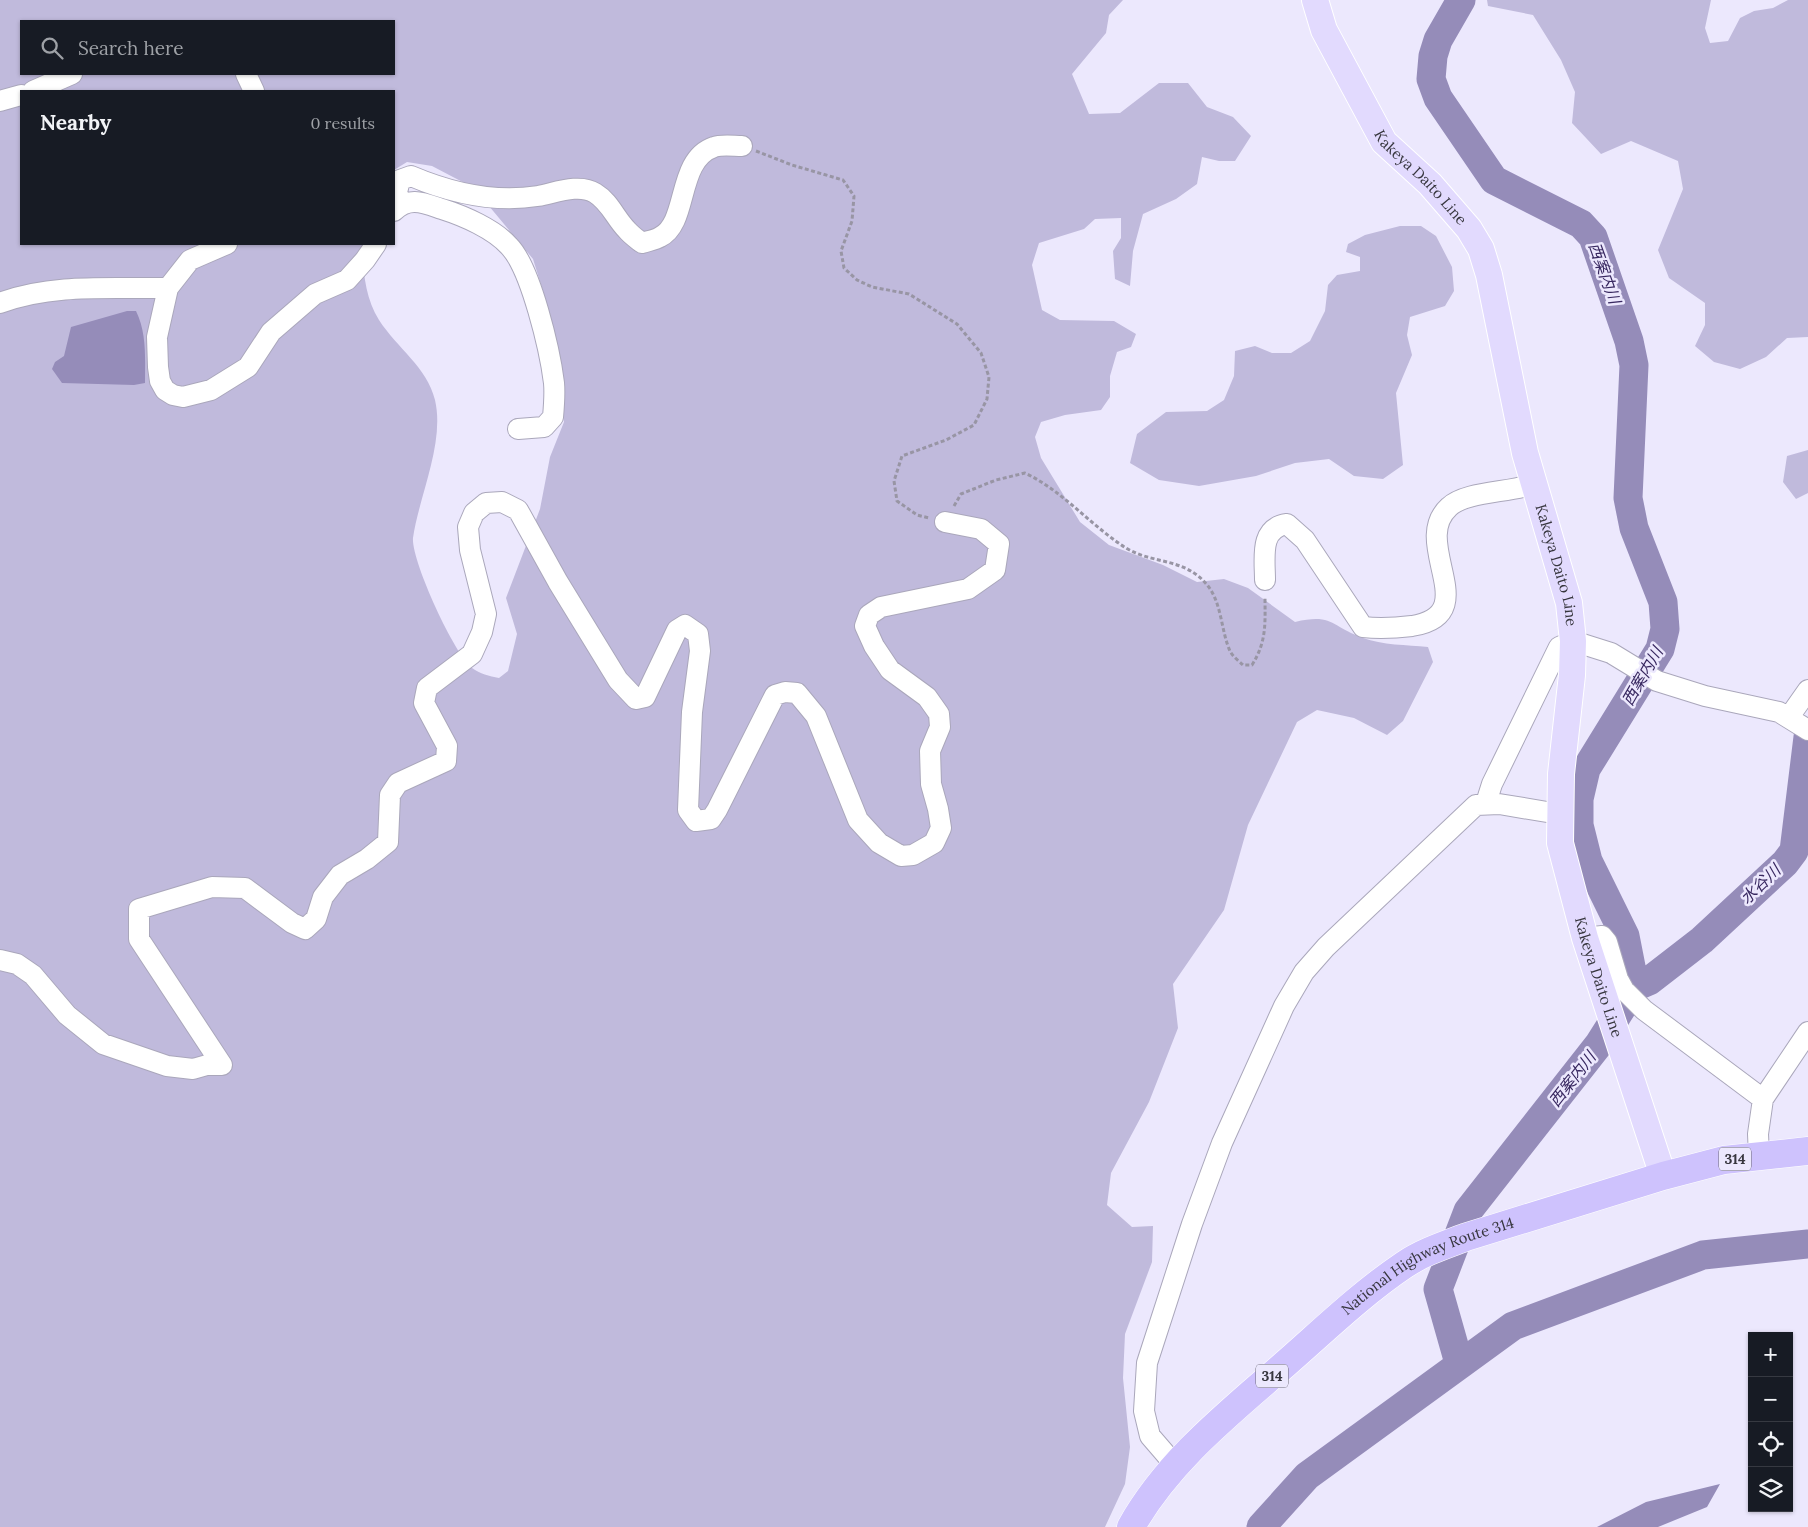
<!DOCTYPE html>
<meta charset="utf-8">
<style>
:root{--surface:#171b24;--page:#242831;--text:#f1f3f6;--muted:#9ea1a6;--line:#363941}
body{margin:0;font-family:Lora,"Noto Sans JP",serif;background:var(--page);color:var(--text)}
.controls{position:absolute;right:15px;bottom:15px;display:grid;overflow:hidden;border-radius:0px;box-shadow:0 1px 4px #0004}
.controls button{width:45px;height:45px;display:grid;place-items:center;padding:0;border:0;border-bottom:1px solid var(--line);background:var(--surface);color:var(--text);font:25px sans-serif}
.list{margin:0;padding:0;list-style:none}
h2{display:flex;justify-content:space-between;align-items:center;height:65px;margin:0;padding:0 20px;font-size:21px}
h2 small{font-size:16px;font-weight:400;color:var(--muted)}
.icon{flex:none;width:28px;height:28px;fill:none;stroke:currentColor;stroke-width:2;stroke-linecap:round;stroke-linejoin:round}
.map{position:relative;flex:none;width:1808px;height:1527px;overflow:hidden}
.search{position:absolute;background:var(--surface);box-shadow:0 1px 4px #0004;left:20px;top:20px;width:375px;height:55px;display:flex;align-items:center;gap:12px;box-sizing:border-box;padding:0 18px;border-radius:0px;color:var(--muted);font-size:19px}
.panel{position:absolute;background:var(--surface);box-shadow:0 1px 4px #0004;left:20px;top:90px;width:375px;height:155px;border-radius:0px}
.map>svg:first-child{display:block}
.green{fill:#c0badc;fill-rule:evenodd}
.water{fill:#958cb9}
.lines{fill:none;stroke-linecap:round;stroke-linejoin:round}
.river{stroke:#958cb9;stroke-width:29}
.minor-casing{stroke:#aaa7bb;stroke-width:22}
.major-casing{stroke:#fff;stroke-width:28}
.highway-casing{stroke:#fff;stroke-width:29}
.path{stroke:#9895a4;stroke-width:3;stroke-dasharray:4 2.5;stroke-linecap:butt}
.minor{stroke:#fff;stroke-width:20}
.major{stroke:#e2dafe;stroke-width:26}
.highway{stroke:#cec2fd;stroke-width:28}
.labels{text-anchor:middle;stroke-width:5;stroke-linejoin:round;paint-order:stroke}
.shield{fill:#ece8fd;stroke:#6d6b77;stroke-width:1}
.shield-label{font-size:14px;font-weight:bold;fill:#37363e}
.street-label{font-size:15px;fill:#37363e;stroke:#ece8fd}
.water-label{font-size:16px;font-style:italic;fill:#382860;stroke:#ece8fd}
</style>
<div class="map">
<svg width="1808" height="1527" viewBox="0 0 1808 1527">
<rect width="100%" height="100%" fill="#ece8fd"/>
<!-- green -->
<path class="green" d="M 0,0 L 1123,0 L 1109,15 L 1106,33 L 1072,74 L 1089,114 L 1120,113 L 1159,83 L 1188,83 L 1207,107 L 1233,117 L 1251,136 L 1235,161 L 1219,161 L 1202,157 L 1197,184 L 1176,199 L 1143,214 L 1133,251 L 1130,286 L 1115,279 L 1113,251 L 1121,238 L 1121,218 L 1095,219 L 1084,229 L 1039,243 L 1032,265 L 1042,310 L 1060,320 L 1114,321 L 1136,334 L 1131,347 L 1117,352 L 1110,376 L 1110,397 L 1101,410 L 1065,415 L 1041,422 L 1035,437 L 1041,458 L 1080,522 L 1109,545 L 1163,565 L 1197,582 L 1224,579 L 1248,588 L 1295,622 C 1334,613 1331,627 1363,638 C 1382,645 1407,645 1428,647 L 1433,662 L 1403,721 L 1387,735 L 1354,718 L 1317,710 L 1297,722 L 1248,825 L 1224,910 L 1173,984 L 1178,1028 L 1149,1102 L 1111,1173 L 1107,1205 L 1132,1227 L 1153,1226 L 1152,1262 L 1125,1334 L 1123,1378 L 1130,1447 L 1125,1484 L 1105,1527 L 0,1527 ZM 21,21 L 394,21 L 394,74 L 21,74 ZM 21,91 L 394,91 L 394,170 L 407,162 L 432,166 L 474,188 L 533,259 L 547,304 L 564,422 L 550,457 L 540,509 L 506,598 L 517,634 L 508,671 L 499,678 C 489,676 480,674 472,668 C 454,654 411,560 413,538 C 419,496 445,443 435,400 C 427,367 397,348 379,320 C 365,298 363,270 362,244 L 21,244 Z
M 1487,0 L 1711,0 L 1705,28 L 1710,43 L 1728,41 L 1740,18 L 1754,11 L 1773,8 L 1788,0 L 1808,0 L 1808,337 L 1787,338 L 1766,357 L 1740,369 L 1714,362 L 1695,346 L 1705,325 L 1705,303 L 1669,278 L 1658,250 L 1683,189 L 1678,161 L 1631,141 L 1601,154 L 1572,123 L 1575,92 L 1561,60 L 1533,15 L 1488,6 Z
M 1400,226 L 1421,226 L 1436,236 L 1452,267 L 1454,291 L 1445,306 L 1410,317 L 1407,335 L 1412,355 L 1396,393 L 1403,465 L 1383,479 L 1354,476 L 1329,459 L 1295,463 L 1256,476 L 1199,486 L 1159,480 L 1130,463 L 1137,434 L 1166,412 L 1207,411 L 1224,400 L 1234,376 L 1235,351 L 1255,346 L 1272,353 L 1291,353 L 1310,341 L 1325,311 L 1328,285 L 1337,275 L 1360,271 L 1360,257 L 1346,252 L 1348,244 L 1365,235 Z
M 1808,450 L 1808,493 L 1796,499 L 1783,482 L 1787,456 Z"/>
<!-- water -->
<path class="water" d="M 127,311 L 136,311 C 147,333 145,359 145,383 L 134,385 L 62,383 L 52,369 L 55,362 L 64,356 L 71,327 Z
M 1720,1484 L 1707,1507 L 1658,1527 L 1597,1527 L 1646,1502 Z"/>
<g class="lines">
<!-- river -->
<path class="river" d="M 1635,987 L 1649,981 L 1702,940 L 1785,863 L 1794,851 L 1808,737
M 1459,1363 L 1438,1289 L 1468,1211 L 1599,1044 L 1635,987 L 1625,936 L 1588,861 L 1579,825 L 1579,799 L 1586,769 L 1660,649 L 1665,629 L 1663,602 L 1634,528 L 1628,498 L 1634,365 L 1629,341 L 1593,237 L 1581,224 L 1494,180 L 1438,98 L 1431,79 L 1433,56 L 1438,40 L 1461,0
M 1261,1527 L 1307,1476 L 1513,1326 L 1703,1255 L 1808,1244"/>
<!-- minor casing -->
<g class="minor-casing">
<path id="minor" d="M 246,74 L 254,91
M 33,91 L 72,74
M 0,101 L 21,95
M 401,204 L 397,192 L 400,180 L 411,176 C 451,193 495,203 538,196 C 555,193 579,183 595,193 C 610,202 615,218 627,230 C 631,235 637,239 642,243 C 648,241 655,240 660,237 C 689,223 676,160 714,147 C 722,144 734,146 742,146
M 394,211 C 409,196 424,203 442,209 C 464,216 494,229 509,246 C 531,268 550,351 554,383 C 555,394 554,406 553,417 L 544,427 L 518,429
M 227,244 L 190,260 L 168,288 L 157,337 L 158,367 L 160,381 L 165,390 L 173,395 L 183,397 L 211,390 L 248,367 L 271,332 L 315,294 L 347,280 L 365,260 L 376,244
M 0,303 C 52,283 113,289 168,288
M 1265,580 C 1265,558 1259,528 1287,524 L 1305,540 L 1363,627 C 1381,629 1395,628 1412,626 C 1486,614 1409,543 1449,507 C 1466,491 1509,493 1533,484
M 1789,717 L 1808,690
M 1486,803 L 1492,784 L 1559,647 L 1573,641 L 1611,653 L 1657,681 L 1705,696 L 1779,712 L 1808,730
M 1585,938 L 1602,936 L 1607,942 L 1618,979 L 1624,990 L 1644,1010 L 1763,1099
M 0,960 L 17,964 L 33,975 L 67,1015 L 103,1044 L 167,1066 L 193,1069 L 207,1065 L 222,1065 L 139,939 L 139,909 L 212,887 L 245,888 L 292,923 L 305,929 L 316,919 L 323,897 L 340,875 L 367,859 L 388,842 L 390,795 L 398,783 L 446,761 L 447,746 L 424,703 L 427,688 L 472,654 L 482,632 L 486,614 L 470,550 L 468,527 L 474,513 L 486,503 L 502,502 L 518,510 L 558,582 L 618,680 L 636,699 L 645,697 L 677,630 L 685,625 L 698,634 L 700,651 L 692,712 L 688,810 L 696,821 L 711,819 L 717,810 L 775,695 L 785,692 L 797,693 L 816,716 L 858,820 L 879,843 L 901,856 L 913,855 L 934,843 L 941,828 L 938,809 L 931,784 L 930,751 L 940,727 L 939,714 L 927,697 L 890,670 L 874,646 L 865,626 L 869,615 L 881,607 L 968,589 L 995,570 L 999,544 L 981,529 L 945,522
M 1759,1156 L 1758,1134 L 1763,1099 L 1808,1032
M 1175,1465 L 1150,1436 L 1144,1411 L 1147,1363 L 1192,1224 L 1222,1143 L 1284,1006 L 1304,972 L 1326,947 L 1476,805 L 1499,804 L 1559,814"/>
</g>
<!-- major casing -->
<g class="major-casing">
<g id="major">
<path id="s1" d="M 1315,0 L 1324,30 L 1384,142 L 1430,184 L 1469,229 L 1481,249 L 1489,275 L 1525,453 L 1569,603 L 1573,641 L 1572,675 L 1561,774 L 1560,843 L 1585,938 L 1663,1176"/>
</g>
</g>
<!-- highway casing -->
<g class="highway-casing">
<g id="highway">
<path id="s2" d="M 1131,1527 C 1168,1461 1228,1414 1284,1365 C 1323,1331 1361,1294 1404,1265 C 1423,1252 1445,1245 1466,1237 L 1663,1176 L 1724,1160 L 1808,1151"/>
</g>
</g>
<!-- path -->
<path class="path" d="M 756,151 L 792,165 L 843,180 L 854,196 L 852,221 L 841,251 L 844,268 L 857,280 L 872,287 L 909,294 L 957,324 L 981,353 L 989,377 L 987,399 L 974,425 L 946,440 L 902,456 L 894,481 L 897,501 L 917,515 L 929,518
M 954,506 L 961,494 L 996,480 L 1025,473 C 1063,491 1090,525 1126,548 C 1154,565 1185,557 1208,586 C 1222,604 1221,631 1230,651 C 1233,657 1239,661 1243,665 L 1252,665 C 1267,641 1265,623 1265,597"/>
<!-- minor -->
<use href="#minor" class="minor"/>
<!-- major -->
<use href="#major" class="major"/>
<!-- highway -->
<use href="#highway" class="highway"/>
</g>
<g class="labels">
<!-- shield labels -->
<g class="shield">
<rect x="1719" y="1147.5" width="32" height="23" rx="4"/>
<rect x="1256" y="1364.5" width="32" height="23" rx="4"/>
</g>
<g class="shield-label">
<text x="1735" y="1164">314</text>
<text x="1272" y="1381">314</text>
</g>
<!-- street labels -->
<g class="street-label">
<text dy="5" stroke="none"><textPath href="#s1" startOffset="209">Kakeya Daito Line</textPath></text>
<text dy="5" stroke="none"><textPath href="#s1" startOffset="629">Kakeya Daito Line</textPath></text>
<text dy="5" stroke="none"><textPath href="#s1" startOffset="1049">Kakeya Daito Line</textPath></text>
<text dy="5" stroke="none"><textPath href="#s2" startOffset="401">National Highway Route 314</textPath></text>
</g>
<!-- water labels -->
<g class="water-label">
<text transform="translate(1605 273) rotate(70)" y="6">西案内川</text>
<text transform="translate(1642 676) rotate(-60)" y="6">西案内川</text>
<text transform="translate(1760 884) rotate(-44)" y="6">水谷川</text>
<text transform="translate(1572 1079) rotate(-52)" y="6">西案内川</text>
</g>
</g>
</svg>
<div class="controls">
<button>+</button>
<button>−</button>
<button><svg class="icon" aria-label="locate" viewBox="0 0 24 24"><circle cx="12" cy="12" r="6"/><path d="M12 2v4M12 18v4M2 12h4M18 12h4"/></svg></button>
<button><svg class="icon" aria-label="layers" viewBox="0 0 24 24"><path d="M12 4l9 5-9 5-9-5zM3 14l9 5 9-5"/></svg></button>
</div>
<div class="search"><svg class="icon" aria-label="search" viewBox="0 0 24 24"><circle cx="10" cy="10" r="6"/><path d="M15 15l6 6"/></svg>Search here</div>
<section class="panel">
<h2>Nearby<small>0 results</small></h2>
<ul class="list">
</ul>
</section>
</div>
